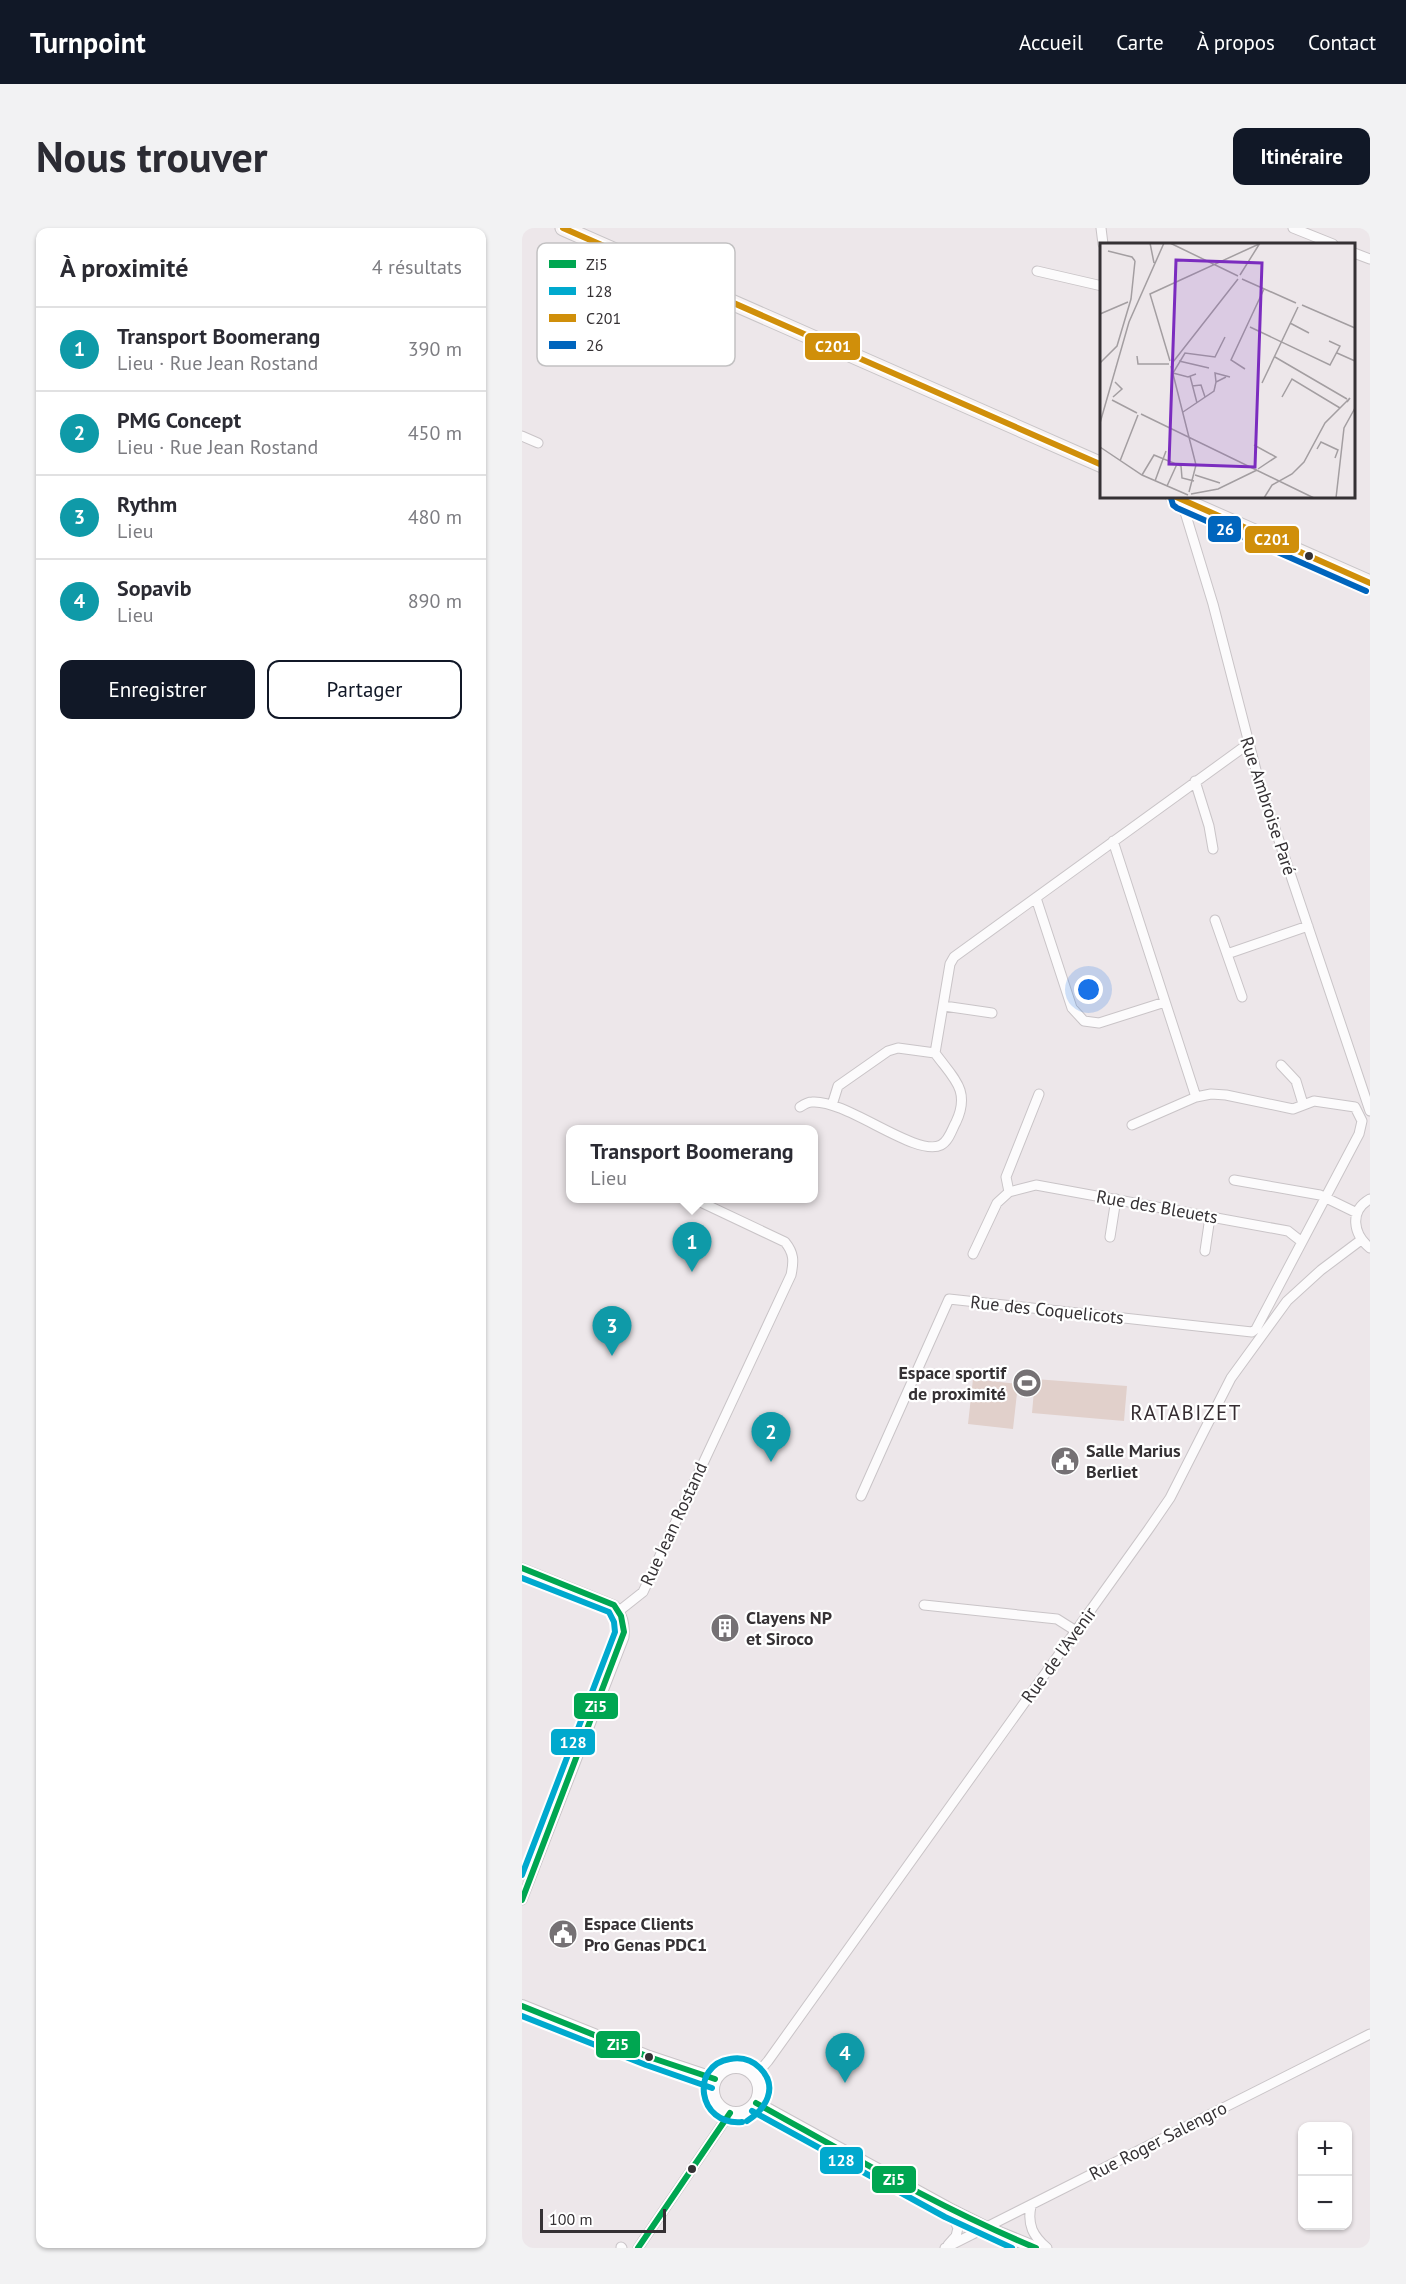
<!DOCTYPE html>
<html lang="fr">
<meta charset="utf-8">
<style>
:root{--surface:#fff;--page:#f2f2f3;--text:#2b2b33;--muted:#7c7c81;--line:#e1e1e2;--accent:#111827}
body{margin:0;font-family:"PT Sans",sans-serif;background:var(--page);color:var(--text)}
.controls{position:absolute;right:18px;bottom:18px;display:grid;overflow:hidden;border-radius:12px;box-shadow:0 2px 4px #0004}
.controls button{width:54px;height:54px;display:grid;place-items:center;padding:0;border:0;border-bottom:2px solid var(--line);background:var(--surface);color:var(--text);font:30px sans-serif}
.scale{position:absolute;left:18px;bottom:15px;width:126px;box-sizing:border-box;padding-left:6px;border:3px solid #353134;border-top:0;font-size:16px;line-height:21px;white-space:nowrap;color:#353134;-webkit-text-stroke:4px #fff;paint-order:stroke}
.you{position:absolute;left:567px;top:762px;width:21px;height:21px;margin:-15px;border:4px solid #fff;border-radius:50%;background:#1a73e8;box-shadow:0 0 0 9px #1a73e833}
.badge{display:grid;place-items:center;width:39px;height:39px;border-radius:50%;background:var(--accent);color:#fff;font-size:20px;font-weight:700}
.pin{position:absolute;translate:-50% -50px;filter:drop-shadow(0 2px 3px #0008)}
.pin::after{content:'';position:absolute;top:32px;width:21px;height:18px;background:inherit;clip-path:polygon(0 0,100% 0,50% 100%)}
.popup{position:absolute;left:44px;top:897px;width:252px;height:78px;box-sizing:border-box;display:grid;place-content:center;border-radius:12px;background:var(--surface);filter:drop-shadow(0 2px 4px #0005);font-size:20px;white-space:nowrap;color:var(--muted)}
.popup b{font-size:22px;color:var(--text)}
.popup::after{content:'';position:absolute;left:50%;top:100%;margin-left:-12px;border:12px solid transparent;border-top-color:var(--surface)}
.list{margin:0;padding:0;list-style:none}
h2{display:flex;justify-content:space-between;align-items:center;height:78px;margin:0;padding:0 24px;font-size:26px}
h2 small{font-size:20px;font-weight:400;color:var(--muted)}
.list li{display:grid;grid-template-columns:39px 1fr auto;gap:18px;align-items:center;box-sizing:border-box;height:84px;padding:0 24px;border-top:2px solid var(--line)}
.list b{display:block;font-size:22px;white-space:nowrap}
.list p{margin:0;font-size:20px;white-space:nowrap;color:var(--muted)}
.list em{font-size:20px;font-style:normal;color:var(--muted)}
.actions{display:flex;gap:12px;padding:18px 24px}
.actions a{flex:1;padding:14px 0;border:2px solid var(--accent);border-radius:12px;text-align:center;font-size:21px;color:var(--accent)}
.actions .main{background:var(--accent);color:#fff}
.map{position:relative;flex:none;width:848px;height:2020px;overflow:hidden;border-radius:12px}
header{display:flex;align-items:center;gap:36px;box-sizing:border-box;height:84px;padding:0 30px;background:var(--accent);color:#fff}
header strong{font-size:28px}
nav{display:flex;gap:33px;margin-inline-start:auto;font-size:21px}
.intro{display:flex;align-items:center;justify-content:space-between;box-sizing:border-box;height:144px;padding:0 36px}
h1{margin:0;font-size:42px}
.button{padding:15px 27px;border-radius:12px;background:var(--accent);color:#fff;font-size:21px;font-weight:700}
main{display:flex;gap:36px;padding:0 36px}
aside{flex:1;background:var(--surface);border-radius:12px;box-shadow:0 2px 4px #0004}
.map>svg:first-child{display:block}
.green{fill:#e1d0cb}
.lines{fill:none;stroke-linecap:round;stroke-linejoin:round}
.minor-casing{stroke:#c9c4c7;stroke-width:11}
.tertiary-casing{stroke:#c9c4c7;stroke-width:14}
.primary-casing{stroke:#c8c5c7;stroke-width:17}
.minor{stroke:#fcfbfc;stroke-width:9}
.tertiary{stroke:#fcfbfc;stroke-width:12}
.primary{stroke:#f8f3f4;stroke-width:15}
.bus-1-casing{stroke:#fff;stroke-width:10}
.bus-2-casing{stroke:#fff;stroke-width:10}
.bus-3-casing{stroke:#fff;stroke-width:10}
.bus-4-casing{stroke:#fff;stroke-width:10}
.bus-1{stroke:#00a651;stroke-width:6}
.bus-2{stroke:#00a9ce;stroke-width:6}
.bus-3{stroke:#d08f0a;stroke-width:6}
.bus-4{stroke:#0065bd;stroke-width:6}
.bus-dot{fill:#353134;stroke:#fff;stroke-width:2}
.labels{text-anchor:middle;stroke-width:4.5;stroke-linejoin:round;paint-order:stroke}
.street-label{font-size:18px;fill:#353134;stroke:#fff}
.poi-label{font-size:18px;font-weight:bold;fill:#353134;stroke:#fff;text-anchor:start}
.quarter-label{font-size:21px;letter-spacing:1.5px;fill:#362d32;stroke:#fff}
.inset-road{fill:none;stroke:#a39ea1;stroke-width:1.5}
.view{fill:#7b2cbf;fill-opacity:0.15;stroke:#7b2cbf;stroke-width:3}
.inset-edge{fill:none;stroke:#353134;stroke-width:3}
.key{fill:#fff;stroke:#c2c1c2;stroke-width:1.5}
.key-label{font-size:16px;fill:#353134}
.line-badge{stroke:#fff;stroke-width:2}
.badge-label{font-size:16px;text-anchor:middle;font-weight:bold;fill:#fff}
</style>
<header>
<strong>Turnpoint</strong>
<nav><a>Accueil</a><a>Carte</a><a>À propos</a><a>Contact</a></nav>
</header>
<div class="intro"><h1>Nous trouver</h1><a class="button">Itinéraire</a></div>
<main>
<aside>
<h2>À proximité<small>4 résultats</small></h2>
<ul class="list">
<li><span class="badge" style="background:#0f9aa8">1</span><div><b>Transport Boomerang</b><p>Lieu · Rue Jean Rostand</p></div><em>390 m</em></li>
<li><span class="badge" style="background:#0f9aa8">2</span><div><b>PMG Concept</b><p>Lieu · Rue Jean Rostand</p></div><em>450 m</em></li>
<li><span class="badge" style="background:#0f9aa8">3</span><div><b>Rythm</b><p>Lieu</p></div><em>480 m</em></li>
<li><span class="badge" style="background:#0f9aa8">4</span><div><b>Sopavib</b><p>Lieu</p></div><em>890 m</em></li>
</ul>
<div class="actions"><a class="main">Enregistrer</a><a>Partager</a></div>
</aside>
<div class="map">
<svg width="848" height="2020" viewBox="0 0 848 2020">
<rect width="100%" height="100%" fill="#ede7ea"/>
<!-- green -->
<path class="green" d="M 451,1151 L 496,1156 L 491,1201 L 446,1196 Z
M 513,1151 L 605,1158 L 602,1193 L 510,1185 Z"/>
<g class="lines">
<!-- minor casing -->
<g class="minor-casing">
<path id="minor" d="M 579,0 L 581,16
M 771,0 L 811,16
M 832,25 L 848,31
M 515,43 L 580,58
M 0,208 L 16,215
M 659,271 L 691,376 L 736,550 L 848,883
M 673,553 L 687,598 L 691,621
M 591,613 L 674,869
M 514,670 L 550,780 L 562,793 L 577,795 L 643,774
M 693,692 L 720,769
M 705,726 L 786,698
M 422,778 L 470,785
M 759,837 L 774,853 L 781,876
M 310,877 L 316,858 L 366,823 L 376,820 L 413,825 L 428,736 L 432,729 L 726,516
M 278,879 C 281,877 286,874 290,874 C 324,871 394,930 419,917 C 427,913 430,901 434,894 C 449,862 431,850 413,825
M 712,952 L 798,967 L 835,985
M 487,964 L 514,957 L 766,1003 L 780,1014
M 848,971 C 827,983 831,1006 848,1020
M 588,1009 L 594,971
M 683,1023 L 688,989
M 451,1026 L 475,975 L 487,964 L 484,949 L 517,866
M 339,1268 L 427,1071 L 730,1104 L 734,1101 L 837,906 L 840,893 L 833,879 L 792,873 L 771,881 L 704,867 L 689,866 L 674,869 L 610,897
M 0,1340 L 92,1377 C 101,1387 103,1396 102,1409 L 0,1672
M 402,1377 L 535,1391 L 554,1403
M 97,1383 L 121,1364 L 269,1047 C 272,1033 272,1025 263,1014 L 170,970
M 233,1848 L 246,1833 L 626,1302 L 648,1270 L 709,1150 L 765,1073 L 799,1042 L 839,1012
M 509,1978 C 505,1997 511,2008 525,2020
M 426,2017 L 434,2008 L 436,2000 L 427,1981
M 99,2019 L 100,2020
M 116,2020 L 208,1885
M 423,2020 L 848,1806"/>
</g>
<!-- tertiary casing -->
<g class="tertiary-casing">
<path id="tertiary" d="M 0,1778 L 127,1829 L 193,1851
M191 1862a23 23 0 1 1 46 0a23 23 0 1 1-46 0Z
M 234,1875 L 427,1981 L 465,2000 L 514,2020"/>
</g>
<!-- primary casing -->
<g class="primary-casing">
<path id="primary" d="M 41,0 L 580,237
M 651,268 L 848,355"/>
</g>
<!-- minor -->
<use href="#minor" class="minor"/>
<!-- tertiary -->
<use href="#tertiary" class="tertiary"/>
<!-- primary -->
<use href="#primary" class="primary"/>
<!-- bus-1 casing -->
<g class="bus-1-casing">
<path id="bus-1" d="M 0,1340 L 92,1377 L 99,1388 L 102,1404 L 0,1672
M 0,1778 L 127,1829 L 193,1851
M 234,1875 C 326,1926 417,1980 514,2020
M 116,2020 L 208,1885"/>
</g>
<!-- bus-2 casing -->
<g class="bus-2-casing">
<path id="bus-2" d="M 0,1350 L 87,1384 L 92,1394 L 93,1404 L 0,1647
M 0,1788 L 124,1837 L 190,1860
M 230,1883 L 423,1989 L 490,2020
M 220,1894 C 175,1898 168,1837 208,1831 C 219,1829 230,1832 238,1840 C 257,1859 244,1881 225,1893"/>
</g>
<!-- bus-3 casing -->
<g class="bus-3-casing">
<path id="bus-3" d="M 41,0 L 580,237
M 652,268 L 848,355"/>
</g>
<!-- bus-4 casing -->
<g class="bus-4-casing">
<path id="bus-4" d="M 649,270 L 651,277 L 655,280 L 844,363"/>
</g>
<!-- bus-1 -->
<use href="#bus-1" class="bus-1"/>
<!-- bus-2 -->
<use href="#bus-2" class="bus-2"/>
<!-- bus-3 -->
<use href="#bus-3" class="bus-3"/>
<!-- bus-4 -->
<use href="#bus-4" class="bus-4"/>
</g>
<!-- icons -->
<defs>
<g id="stadium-disc" transform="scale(1.5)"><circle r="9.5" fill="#757174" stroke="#fff"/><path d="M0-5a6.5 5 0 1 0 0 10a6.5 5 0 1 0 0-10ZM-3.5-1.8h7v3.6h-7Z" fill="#fff"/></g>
<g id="civic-disc" transform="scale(1.5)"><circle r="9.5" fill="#757174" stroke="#fff"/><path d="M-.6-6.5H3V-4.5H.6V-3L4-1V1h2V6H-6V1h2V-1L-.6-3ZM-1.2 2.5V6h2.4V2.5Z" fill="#fff"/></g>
<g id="building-disc" transform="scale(1.5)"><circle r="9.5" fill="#757174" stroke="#fff"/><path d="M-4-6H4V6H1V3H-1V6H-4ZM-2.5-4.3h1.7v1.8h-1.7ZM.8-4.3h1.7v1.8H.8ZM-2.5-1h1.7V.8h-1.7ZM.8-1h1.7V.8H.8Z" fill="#fff"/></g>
</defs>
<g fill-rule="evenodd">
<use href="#stadium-disc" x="505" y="1155"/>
<use href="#civic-disc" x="543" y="1233"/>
<use href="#building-disc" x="203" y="1400"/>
<use href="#civic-disc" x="41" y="1706"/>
</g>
<!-- markers -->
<g class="bus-dot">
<circle cx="787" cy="328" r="5"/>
<circle cx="127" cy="1829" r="5"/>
<circle cx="170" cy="1941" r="5"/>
</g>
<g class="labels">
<!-- street labels -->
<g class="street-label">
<text transform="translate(746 578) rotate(72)" y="6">Rue Ambroise Paré</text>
<text transform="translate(635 979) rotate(10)" y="6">Rue des Bleuets</text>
<text transform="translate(525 1082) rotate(6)" y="6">Rue des Coquelicots</text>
<text transform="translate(152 1296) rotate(-65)" y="6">Rue Jean Rostand</text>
<text transform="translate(537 1427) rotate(-54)" y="6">Rue de l'Avenir</text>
<text transform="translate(636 1913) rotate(-27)" y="6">Rue Roger Salengro</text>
</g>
<!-- poi labels -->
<g class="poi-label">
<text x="484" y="1151" text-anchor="end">Espace sportif<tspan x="484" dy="21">de proximité</tspan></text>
<text x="564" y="1229">Salle Marius<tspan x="564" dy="21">Berliet</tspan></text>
<text x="224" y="1396">Clayens NP<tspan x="224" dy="21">et Siroco</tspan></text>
<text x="62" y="1702">Espace Clients<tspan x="62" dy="21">Pro Genas PDC1</tspan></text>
</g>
<!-- quarter labels -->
<g class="quarter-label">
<text x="664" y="1192">RATABIZET</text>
</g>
</g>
<!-- overview -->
<g transform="translate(578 15)">
<rect width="255" height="255" fill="#ede7ea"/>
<path class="inset-road" d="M 50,0 L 54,20M 70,0 L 138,33M 8,8 L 32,14 L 35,18M 140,32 L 160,0M 142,36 L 196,60M 202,62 L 255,85M 0,71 L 28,59M 190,80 L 209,90M 150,84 L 230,122 L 240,103 L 229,98M 237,110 L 255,118M 37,113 L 38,121 L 69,121M 175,114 L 247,156M 70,118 L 50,51 L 159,1M 79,118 L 109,125M 73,119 L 138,36M 0,120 L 17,103 L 31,56 L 35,18M 71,123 L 96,222 L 89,249M 145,126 L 131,117 L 164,46M 96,131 L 88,134 L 73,130 L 85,110 L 115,114 L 125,94M 90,133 L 97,160M 116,139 L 115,130 L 130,134M 162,140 L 198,64M 92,143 L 101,142 L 105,154M 13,154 L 22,146 L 15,139M 182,154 L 192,136 L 240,165M 12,157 L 37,170M 83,169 L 114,148 L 116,139 L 126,134M 41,171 L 214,255M 0,180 L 29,79 L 64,0M 154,202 L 176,214 L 158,226M 0,204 L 42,232 L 88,252M 217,206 L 221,199 L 238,207 L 235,215M 20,218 L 38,172M 42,232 L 54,212 L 81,223 L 82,235 L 94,238M 95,232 L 120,240M 55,238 L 66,208M 67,243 L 77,221M 91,251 L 118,246 L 157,227M 164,255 L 172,242 L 192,231 L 204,219 L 225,180 L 250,155 L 247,159M 236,255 L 244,185 L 255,165"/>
<path class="view" d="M 76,17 L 162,20 L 155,224 L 69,221 Z"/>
<rect width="255" height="255" class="inset-edge"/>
</g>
<!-- legend -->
<rect x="15" y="15" width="198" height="123" rx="9" class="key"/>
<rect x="27" y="32" width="27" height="8" fill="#00a651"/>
<rect x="27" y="59" width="27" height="8" fill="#00a9ce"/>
<rect x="27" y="86" width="27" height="8" fill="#d08f0a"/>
<rect x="27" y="113" width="27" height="8" fill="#0065bd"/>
<g class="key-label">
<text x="64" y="42">Zi5</text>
<text x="64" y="69">128</text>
<text x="64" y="96">C201</text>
<text x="64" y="123">26</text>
</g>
<g class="line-badge">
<rect x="282" y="104" width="57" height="29" rx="6" fill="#d08f0a"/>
<rect x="685" y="287" width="35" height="28" rx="6" fill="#0065bd"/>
<rect x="722" y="297" width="56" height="29" rx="6" fill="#d08f0a"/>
<rect x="51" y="1464" width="46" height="28" rx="6" fill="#00a651"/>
<rect x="28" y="1500" width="46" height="28" rx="6" fill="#00a9ce"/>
<rect x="73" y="1802" width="46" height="29" rx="6" fill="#00a651"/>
<rect x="297" y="1918" width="45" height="29" rx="6" fill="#00a9ce"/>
<rect x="349" y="1937" width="46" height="29" rx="6" fill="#00a651"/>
</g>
<g class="badge-label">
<text x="311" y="124">C201</text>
<text x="703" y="307">26</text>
<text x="750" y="317">C201</text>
<text x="74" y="1484">Zi5</text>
<text x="51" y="1520">128</text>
<text x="96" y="1822">Zi5</text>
<text x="319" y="1938">128</text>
<text x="372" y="1957">Zi5</text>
</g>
</svg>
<div class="controls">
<button>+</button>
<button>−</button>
</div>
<div class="scale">100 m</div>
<div class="you"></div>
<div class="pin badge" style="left:170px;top:1044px;background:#0f9aa8">1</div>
<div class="popup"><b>Transport Boomerang</b>Lieu</div>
<div class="pin badge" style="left:249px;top:1234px;background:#0f9aa8">2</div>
<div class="pin badge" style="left:90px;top:1128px;background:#0f9aa8">3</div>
<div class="pin badge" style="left:323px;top:1855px;background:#0f9aa8">4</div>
</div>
</main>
